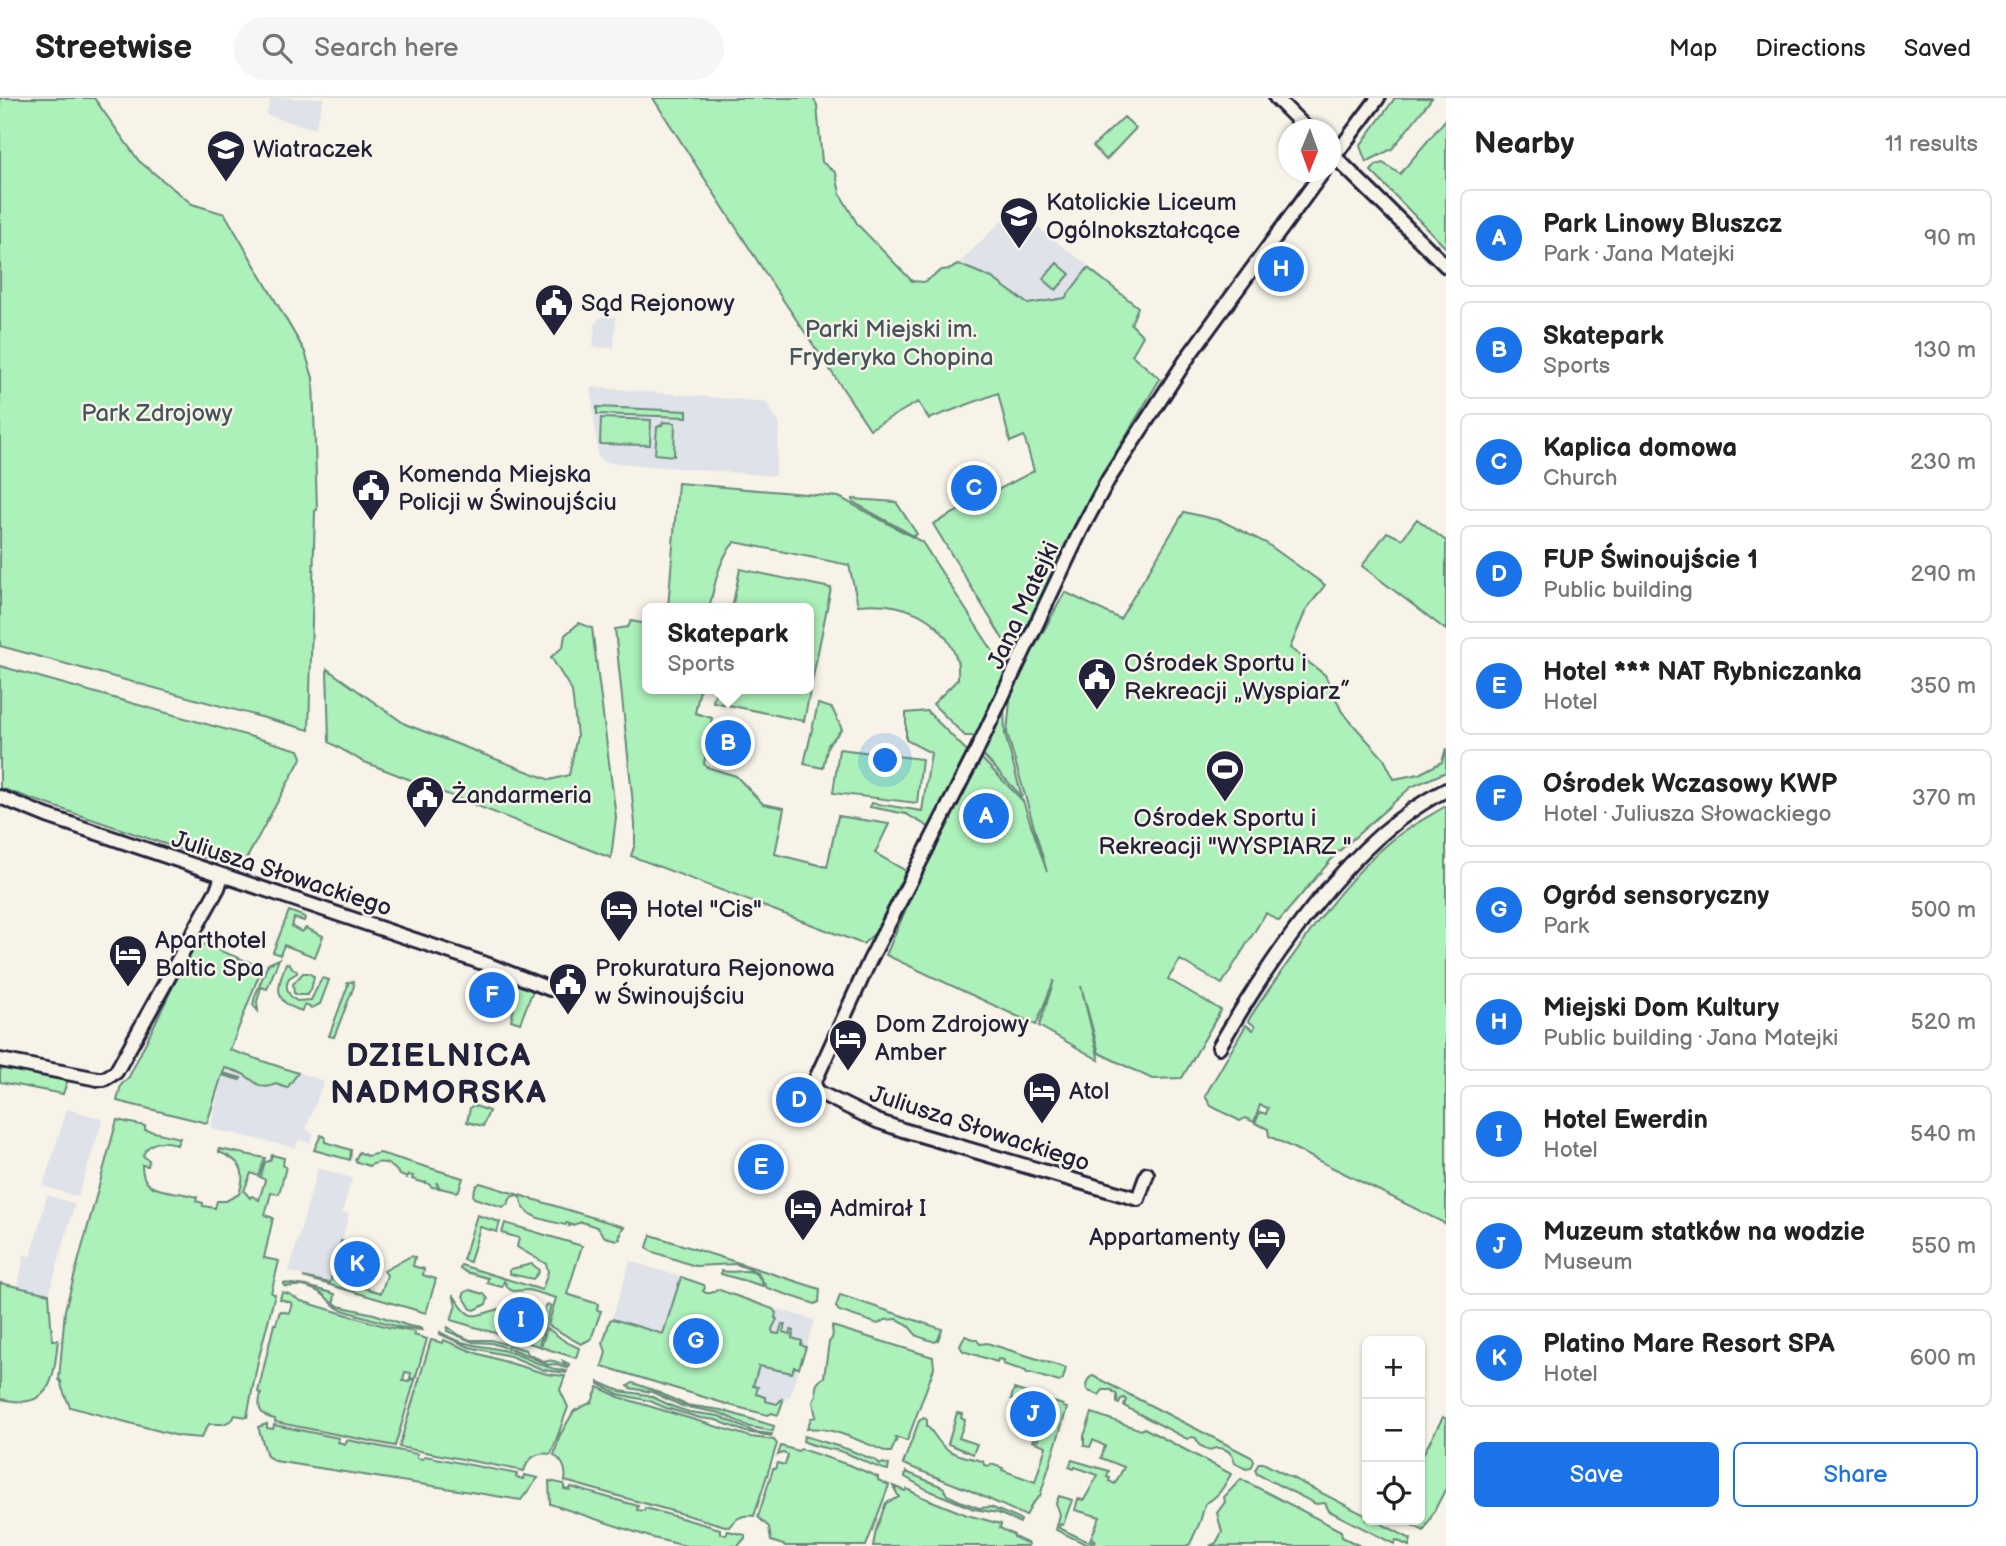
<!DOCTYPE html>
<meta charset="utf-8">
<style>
:root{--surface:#fff;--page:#f6f6f6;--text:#222;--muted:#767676;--line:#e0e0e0;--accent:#1a73e8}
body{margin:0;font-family:"Balsamiq Sans",sans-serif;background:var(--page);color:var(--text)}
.controls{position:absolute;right:21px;bottom:21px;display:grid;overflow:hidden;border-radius:10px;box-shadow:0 2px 5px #0004}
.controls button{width:63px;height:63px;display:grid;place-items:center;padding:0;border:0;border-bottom:2px solid var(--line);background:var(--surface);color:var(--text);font:35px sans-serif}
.compass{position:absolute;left:1278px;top:21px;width:63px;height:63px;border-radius:50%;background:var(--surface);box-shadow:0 2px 5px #0004;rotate:181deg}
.you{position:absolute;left:886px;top:663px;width:24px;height:24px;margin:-18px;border:5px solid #fff;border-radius:50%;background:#1a73e8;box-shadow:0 0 0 10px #1a73e833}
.badge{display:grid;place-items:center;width:46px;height:46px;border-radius:50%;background:var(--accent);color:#fff;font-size:23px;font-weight:700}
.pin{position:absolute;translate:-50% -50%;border:4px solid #fff;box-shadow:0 2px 7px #0006}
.popup{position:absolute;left:642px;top:505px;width:172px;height:91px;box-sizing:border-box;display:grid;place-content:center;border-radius:10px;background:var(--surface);filter:drop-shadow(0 2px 5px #0005);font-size:23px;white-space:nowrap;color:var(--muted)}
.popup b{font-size:26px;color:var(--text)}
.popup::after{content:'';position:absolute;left:50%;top:100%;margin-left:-14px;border:14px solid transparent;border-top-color:var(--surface)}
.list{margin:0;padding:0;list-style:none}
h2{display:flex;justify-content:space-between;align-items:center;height:91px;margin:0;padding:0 28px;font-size:30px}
h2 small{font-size:23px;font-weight:400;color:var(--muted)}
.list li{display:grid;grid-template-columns:46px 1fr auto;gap:21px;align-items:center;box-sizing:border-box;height:98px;margin:0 14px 14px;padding:0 14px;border:2px solid var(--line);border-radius:10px}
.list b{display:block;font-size:26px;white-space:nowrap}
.list p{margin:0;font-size:23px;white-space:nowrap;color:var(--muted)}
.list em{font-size:23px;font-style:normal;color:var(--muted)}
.actions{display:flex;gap:14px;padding:21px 28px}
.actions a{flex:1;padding:16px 0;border:2px solid var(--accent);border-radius:10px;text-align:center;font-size:24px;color:var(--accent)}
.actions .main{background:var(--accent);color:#fff}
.icon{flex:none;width:38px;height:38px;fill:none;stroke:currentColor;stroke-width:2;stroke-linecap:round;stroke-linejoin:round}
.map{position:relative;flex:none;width:1446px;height:1448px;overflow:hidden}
header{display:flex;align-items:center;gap:42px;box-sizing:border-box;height:98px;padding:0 35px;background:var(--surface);border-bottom:2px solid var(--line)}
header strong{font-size:33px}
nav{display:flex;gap:38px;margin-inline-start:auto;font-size:24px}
.search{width:490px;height:63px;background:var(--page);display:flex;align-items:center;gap:18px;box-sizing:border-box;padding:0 24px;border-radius:38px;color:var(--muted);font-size:26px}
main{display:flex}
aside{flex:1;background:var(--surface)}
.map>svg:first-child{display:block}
.built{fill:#dfe2e8}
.green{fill:#acf0ba;stroke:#67897a;stroke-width:2}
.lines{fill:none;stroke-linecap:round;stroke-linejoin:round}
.minor-casing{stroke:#22223b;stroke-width:18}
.minor{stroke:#f7f3e8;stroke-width:12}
.labels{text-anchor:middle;stroke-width:5;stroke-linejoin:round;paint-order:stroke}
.poi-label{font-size:24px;fill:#22223b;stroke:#f7f3e8;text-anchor:start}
.park-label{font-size:24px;fill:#44565b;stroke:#f7f3e8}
.street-label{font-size:24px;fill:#22223b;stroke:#f7f3e8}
.district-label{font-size:32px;font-weight:bold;letter-spacing:2px;fill:#22223b;stroke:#f7f3e8}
</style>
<header>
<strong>Streetwise</strong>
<div class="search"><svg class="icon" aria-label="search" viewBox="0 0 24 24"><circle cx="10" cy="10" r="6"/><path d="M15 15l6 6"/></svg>Search here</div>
<nav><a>Map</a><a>Directions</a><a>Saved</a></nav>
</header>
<main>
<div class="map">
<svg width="1446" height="1448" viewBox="0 0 1446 1448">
<rect width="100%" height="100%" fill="#f7f3e8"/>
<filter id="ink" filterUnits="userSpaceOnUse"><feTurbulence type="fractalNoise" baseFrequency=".0143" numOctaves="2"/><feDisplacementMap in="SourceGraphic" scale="14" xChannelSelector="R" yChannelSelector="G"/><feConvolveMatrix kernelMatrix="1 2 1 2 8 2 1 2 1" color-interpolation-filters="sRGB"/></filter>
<g filter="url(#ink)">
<!-- built -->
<path class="built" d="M 271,0 L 324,0 L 315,31 L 266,17 Z
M 1017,108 L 1047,137 L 1089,168 L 1065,200 L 1028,206 L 1009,190 L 958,166 Z
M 603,218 L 616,219 L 614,250 L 593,249 L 595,228 L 598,221 Z
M 591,289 L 766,304 L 780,327 L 775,378 L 604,364 L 598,359 Z
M 230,952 L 324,983 L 306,1031 L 313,1036 L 310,1045 L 298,1042 L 296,1050 L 212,1031 L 211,1029 L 217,1001 Z
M 67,1011 L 103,1021 L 78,1099 L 43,1088 Z
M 318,1070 L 352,1080 L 342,1114 L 349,1116 L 331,1187 L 289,1173 Z
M 47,1097 L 75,1106 L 49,1196 L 18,1189 L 24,1157 L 31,1158 Z
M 630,1163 L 681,1179 L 663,1236 L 612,1221 Z
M 777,1211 L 815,1222 L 806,1249 L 801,1248 L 802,1243 L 792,1240 L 790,1236 L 783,1234 L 785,1227 L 781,1229 L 779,1236 L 772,1235 Z
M 760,1267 L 792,1275 L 794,1269 L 799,1270 L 790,1299 L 783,1303 L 782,1301 L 778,1307 L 764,1302 L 756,1296 L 753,1288 Z"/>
<!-- green -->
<path class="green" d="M 0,0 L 94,0 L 139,63 L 192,106 L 225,116 L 305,254 L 313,280 L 317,412 L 315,413 L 309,632 L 0,548 Z
M 653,0 L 813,0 L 817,7 L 822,64 L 836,75 L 840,96 L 858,127 L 912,183 L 924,184 L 942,172 L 951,171 L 958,166 L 992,180 L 1028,206 L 1065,200 L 1088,170 L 1138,209 L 1131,226 L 1143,238 L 1132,257 L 1160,281 L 1101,379 L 1075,427 L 1017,548 L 1013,550 L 1007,548 L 933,426 L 1034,373 L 1024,338 L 1010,344 L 998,295 L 929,321 L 918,304 L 870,331 L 771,184 Z
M 1395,0 L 1432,0 L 1392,51 L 1366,64 L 1360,48 Z
M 1124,19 L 1136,30 L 1106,62 L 1093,48 Z
M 1446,21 L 1446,150 L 1371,73 L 1376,67 L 1383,65 L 1400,76 Z
M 1057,165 L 1070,176 L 1056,192 L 1043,181 Z
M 597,309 L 687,313 L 687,319 L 597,316 Z
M 601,320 L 651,322 L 650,347 L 600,346 Z
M 663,324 L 675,325 L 674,358 L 655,356 L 657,329 L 662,327 Z
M 678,385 L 839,399 L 922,444 L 1007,575 L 982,638 L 965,638 L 933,606 L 958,581 C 958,574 959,566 956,559 C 940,516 901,503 858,507 L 849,467 L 735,444 C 718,461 715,488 709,510 L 668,510 Z
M 853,401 L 896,404 L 917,436 L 914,438 L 853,404 Z
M 1184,414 L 1222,423 L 1266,445 L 1325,487 L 1306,512 L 1290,550 L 1325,577 L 1342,614 L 1384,661 L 1394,681 L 1419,676 L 1442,664 L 1446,650 L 1446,674 L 1411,689 L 1336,756 L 1279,823 L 1266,815 L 1222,886 L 1180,862 L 1168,881 L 1221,912 L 1182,980 L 1152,981 L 1099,955 L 1081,888 L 1099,962 L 1039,928 L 1054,882 L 1036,927 L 886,857 L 937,739 L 979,658 L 1023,703 L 1047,774 L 1007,635 L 1011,592 L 1065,494 L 1120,521 Z
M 1417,421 L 1446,443 L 1446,532 L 1362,468 L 1387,434 L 1402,441 Z
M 740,471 L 831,490 L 804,623 L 713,604 L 716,591 L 808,591 L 808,510 L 732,510 Z
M 631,523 L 647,526 L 648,591 L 700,591 L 695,615 L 712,620 L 704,666 L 707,669 L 736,678 L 763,706 L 784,710 L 775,756 L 827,769 L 838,718 L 889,726 L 875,755 L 906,773 L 875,835 L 863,846 L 631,758 L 635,746 L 635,726 L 615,531 L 628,529 Z
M 579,525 L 592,530 L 616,719 L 611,760 L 362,663 L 329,644 L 327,571 L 405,626 L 550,682 L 569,677 L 577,638 L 572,593 L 551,559 L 563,549 L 565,537 Z
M 0,568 L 299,652 L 302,659 L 243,767 L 238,771 L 0,690 Z
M 818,606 L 832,610 L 842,631 L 828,647 L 823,670 L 804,666 Z
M 1004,606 L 1005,636 L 1022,699 L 981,655 Z
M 927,613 L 973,659 L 936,733 L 906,716 L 870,709 L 872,705 L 922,713 L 931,655 L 906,642 L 906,615 Z
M 722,623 L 741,627 L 733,666 L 714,662 Z
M 839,651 L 922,661 L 917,705 L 833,695 Z
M 1446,708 L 1446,1126 L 1269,1038 L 1268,1031 L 1255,1025 L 1260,1014 L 1266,1016 L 1268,1010 L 1260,1007 L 1254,1024 L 1245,1020 L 1240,1023 L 1211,1008 L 1205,998 L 1246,927 L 1253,932 L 1255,928 L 1248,923 C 1265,895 1284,870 1303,844 C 1330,805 1362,765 1400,736 C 1414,726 1431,717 1446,708 Z
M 289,813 L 305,819 L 304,823 L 294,820 L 292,829 L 302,834 L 306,830 L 323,838 L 315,859 L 284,847 L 280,857 L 273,854 Z
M 195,843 L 262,869 L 230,952 L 298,975 L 287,990 L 276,986 C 259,994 255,982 243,976 C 237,973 230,971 225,970 L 223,975 L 241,980 L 240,982 L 222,977 L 207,1025 L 117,1003 L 121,987 L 129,979 Z
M 279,861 L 267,891 L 261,889 L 257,904 L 258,913 L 253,907 L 255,898 L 268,866 Z
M 286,865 L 290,866 L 293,871 L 297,873 L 297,875 L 289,880 C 284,889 288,898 297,903 L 311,902 L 322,880 L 329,882 L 320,906 L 312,910 L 304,907 L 302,913 C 271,904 278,888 286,865 Z
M 303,875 L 309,875 L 314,879 L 311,892 L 307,897 L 298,897 L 294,895 L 293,886 Z
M 353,883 L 354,888 L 334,939 L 329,938 L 348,887 L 347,885 Z
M 508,883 L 533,892 L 520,925 L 511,922 L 514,910 L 512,909 L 518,895 L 516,892 L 506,890 Z
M 0,966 L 63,979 L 67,984 L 63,996 L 0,984 Z
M 473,1007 L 489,1013 L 483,1028 L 467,1024 L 470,1010 Z
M 117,1022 L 145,1028 L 145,1032 L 180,1040 L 177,1047 C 164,1041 148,1043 143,1058 L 149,1062 L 148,1068 L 142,1067 C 142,1091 157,1091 173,1094 C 181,1095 189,1097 197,1099 L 196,1103 L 203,1105 L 203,1108 L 215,1110 L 217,1103 L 226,1103 L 239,1096 C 247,1073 242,1063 219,1054 L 219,1051 L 265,1060 L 258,1078 L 251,1075 L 244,1093 L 250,1100 L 252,1098 L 259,1102 L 265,1082 L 260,1079 L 265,1064 L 270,1063 L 272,1057 L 284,1060 L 283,1068 L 286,1069 L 279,1096 L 271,1095 L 265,1117 L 273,1120 L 264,1160 L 279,1163 L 271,1195 L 275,1196 L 258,1263 L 247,1319 L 235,1317 L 233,1321 L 224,1326 L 209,1326 L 201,1340 L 178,1338 L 70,1309 L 62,1290 L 61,1283 L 59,1282 L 65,1212 Z
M 321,1037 L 325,1039 L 325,1044 L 351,1052 L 350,1062 L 314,1052 Z
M 359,1054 L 367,1058 L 380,1055 L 463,1080 L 459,1092 L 456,1094 L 440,1090 L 436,1084 L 439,1090 L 432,1089 L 426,1084 L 425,1085 L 412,1081 L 413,1078 L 408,1077 L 407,1080 L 400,1077 C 391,1065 382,1061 369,1068 L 357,1064 L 355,1062 Z
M 480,1085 L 624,1129 L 621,1133 L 621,1137 L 619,1137 L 620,1141 L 617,1142 L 605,1139 L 597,1129 L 582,1124 L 569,1128 L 570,1126 L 567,1125 L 565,1127 C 548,1122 523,1121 521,1101 L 517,1097 L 511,1099 L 508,1106 L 503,1109 L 474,1100 L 473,1096 L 476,1088 Z
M 477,1117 L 500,1124 L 497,1134 L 480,1129 L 470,1164 L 463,1162 Z
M 505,1125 L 582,1148 L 567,1196 L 598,1206 L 597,1212 L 601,1213 L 591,1241 L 581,1246 L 548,1227 L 556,1200 L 529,1192 L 513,1193 L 509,1191 L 504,1183 L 502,1189 L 487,1185 L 488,1180 L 466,1174 L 460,1170 L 461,1167 L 542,1192 L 548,1174 L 546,1166 L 517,1149 L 519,1140 L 502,1135 Z
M 651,1137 L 820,1191 L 819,1204 L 815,1206 L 767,1190 L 757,1174 L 736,1166 L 695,1168 L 650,1153 L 647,1149 Z
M 341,1143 L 349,1146 L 339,1182 L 381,1195 L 387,1177 L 384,1173 L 411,1158 L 415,1159 L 413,1168 L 424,1171 L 423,1177 L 436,1181 L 426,1215 L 303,1179 L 330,1185 Z
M 532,1166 L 538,1171 L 539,1174 L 533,1181 L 510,1176 L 509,1173 L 511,1171 Z
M 721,1173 C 738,1177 757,1164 763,1188 L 721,1176 Z
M 681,1179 L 704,1187 L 705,1190 L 703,1193 L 706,1195 L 711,1195 L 717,1191 L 773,1211 L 776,1215 L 775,1220 L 777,1221 L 772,1231 L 773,1235 L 779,1236 L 782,1226 L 785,1227 L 783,1234 L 790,1236 L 791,1232 L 794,1233 L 792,1240 L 802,1243 L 801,1247 L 806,1249 L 799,1270 L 794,1269 L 792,1275 L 759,1268 L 753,1288 L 758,1289 L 756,1296 L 765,1299 L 765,1303 L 777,1306 L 782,1301 L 783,1303 L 778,1317 L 772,1315 L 768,1317 L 733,1308 L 602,1268 L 606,1254 L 603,1245 L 610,1222 L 613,1221 L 663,1236 Z
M 0,1185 L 49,1196 L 52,1242 L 58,1242 C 55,1263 56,1298 28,1303 C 20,1305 8,1302 0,1301 Z
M 284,1185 L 307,1188 L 335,1196 L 334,1204 L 338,1208 L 374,1216 L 409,1228 L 422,1230 L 422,1232 L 399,1229 L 342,1212 C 332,1209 329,1199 319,1194 C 313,1191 303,1187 296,1188 C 292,1188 288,1189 284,1188 Z
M 470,1192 L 484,1196 L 488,1201 L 486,1206 L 475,1212 L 471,1211 L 463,1198 L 465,1194 Z
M 282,1194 L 289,1196 L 301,1203 L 388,1229 L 415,1234 L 414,1237 L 427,1241 L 415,1281 L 410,1280 L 411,1275 L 405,1274 L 403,1283 L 409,1284 L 410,1281 L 415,1282 L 395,1348 L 275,1324 L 275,1321 C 259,1318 257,1309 261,1296 L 258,1294 L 274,1226 L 276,1226 L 280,1213 L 289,1215 L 292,1205 L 280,1201 Z
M 453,1196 C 470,1224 471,1219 499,1211 L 500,1220 L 498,1229 L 536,1240 L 545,1210 L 547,1207 L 551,1208 L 539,1248 L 451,1222 L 456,1207 Z
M 840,1197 L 942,1231 L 938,1242 L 935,1244 L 917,1238 L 907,1226 L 897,1221 L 885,1222 L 878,1226 L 839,1213 L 836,1209 Z
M 832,1228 L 920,1255 L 933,1259 L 934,1270 L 907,1343 L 895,1339 L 897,1341 L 891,1354 L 887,1354 C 866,1346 830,1327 807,1331 L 811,1320 L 816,1319 L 813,1304 L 816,1297 C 815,1288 816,1285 824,1279 L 829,1244 C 835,1238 832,1235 832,1228 Z
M 448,1229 L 459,1237 L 470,1242 L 491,1242 L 526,1252 L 528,1256 L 545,1264 C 551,1260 560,1265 566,1268 L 563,1263 L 569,1266 L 568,1270 L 562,1269 L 555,1266 L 548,1267 L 517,1253 L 491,1245 L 473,1244 L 447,1233 Z
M 547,1230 L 566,1244 L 579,1250 L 576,1260 L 541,1249 Z
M 440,1234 C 466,1250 482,1246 509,1254 C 529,1260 545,1271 567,1273 L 566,1275 L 544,1272 L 510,1258 L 469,1249 L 440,1236 Z
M 965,1238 L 977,1242 L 980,1246 L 987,1245 L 1066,1270 L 1063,1281 L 1059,1284 L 1030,1275 L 1027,1276 L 1026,1273 L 1003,1266 L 1004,1262 L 998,1261 L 997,1264 L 963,1253 L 960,1248 Z
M 431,1242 L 443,1245 L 444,1242 L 476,1255 L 547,1276 L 565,1278 L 560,1292 L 568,1309 L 551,1356 C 537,1354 528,1360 524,1373 L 399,1349 Z
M 1093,1278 L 1253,1360 L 1254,1364 L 1251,1370 L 1246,1371 L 1235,1365 C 1232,1352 1222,1347 1209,1352 L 1199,1347 L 1196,1340 L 1192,1339 L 1187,1341 L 1124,1308 L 1126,1302 L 1124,1300 L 1121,1301 L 1119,1306 L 1117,1305 L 1117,1297 L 1111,1292 L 1103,1292 L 1099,1297 L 1088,1293 C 1084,1288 1087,1280 1093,1278 Z
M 599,1284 L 620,1293 L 648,1297 L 674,1309 L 689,1314 L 719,1318 L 754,1334 L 772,1336 L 771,1338 L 746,1334 L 716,1322 L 700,1320 L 666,1310 L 650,1303 L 618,1296 L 599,1286 Z
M 633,1285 L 653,1292 L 686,1307 L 721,1312 L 774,1328 L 773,1333 L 750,1329 L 720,1315 L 682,1308 L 652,1294 L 630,1290 L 628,1288 Z
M 598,1289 L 619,1299 L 751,1339 L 774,1342 L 777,1346 L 776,1349 L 754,1418 C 743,1416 735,1420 729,1429 L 565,1383 C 567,1372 564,1364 554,1357 L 560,1337 L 574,1313 L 592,1304 Z
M 1014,1291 L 1063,1307 L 1063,1309 L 1067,1310 L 1040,1398 L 1032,1406 L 1026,1418 L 969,1392 L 903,1366 L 919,1323 L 924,1320 L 927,1322 L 927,1328 C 934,1335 938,1344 945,1350 C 955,1358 972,1360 983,1363 L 984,1367 L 990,1368 L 991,1366 L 1003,1370 L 1002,1372 L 1035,1384 L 1046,1348 L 1032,1343 L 1033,1341 L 1038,1342 L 1050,1304 L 1027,1296 L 1024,1301 L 1017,1300 L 1016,1302 L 1011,1301 Z
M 957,1315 L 962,1316 L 961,1320 L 965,1322 L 959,1340 L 977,1346 L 973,1356 L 948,1346 Z
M 1092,1315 L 1141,1332 L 1144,1330 L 1231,1376 C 1223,1390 1220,1397 1205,1406 L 1200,1424 L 1190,1446 L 1186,1448 L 1092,1448 L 1095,1443 L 1093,1441 L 1090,1448 L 1056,1432 L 1060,1416 L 1056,1405 L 1059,1398 L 1072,1402 L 1063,1427 L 1060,1426 L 1059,1430 L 1089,1444 L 1100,1419 L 1075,1412 L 1078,1401 L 1084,1402 L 1098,1377 L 1075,1369 L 1074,1371 L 1069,1369 L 1072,1362 L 1109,1373 L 1107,1379 L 1110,1380 L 1109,1383 L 1115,1386 L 1124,1369 L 1101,1360 L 1105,1348 L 1093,1342 L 1090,1349 L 1084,1348 L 1084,1338 Z
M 1443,1319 L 1446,1321 L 1446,1390 L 1424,1433 L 1402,1422 L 1420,1422 L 1420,1362 Z
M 267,1326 L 267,1330 L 273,1331 L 274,1327 L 339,1340 L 338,1344 L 345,1346 L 347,1342 L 417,1356 L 417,1360 L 423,1361 L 425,1358 L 517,1376 L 516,1379 L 523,1381 L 524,1377 L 538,1380 L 521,1402 L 275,1363 L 267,1358 L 258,1329 Z
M 804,1338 L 847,1351 L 877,1363 L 880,1367 L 883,1365 L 889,1367 L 888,1372 C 872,1369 861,1361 846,1355 C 832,1350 816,1350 803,1343 Z
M 781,1348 L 798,1353 L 801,1351 L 852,1368 L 878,1379 L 878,1382 L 889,1387 L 866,1448 L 786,1448 L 771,1443 L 769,1429 L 758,1419 L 773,1371 L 775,1371 L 777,1365 L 785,1367 L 788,1357 L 783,1355 L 778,1357 Z
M 1259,1365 L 1263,1365 L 1367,1418 L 1367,1422 L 1374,1422 L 1411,1441 L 1409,1448 L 1396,1442 L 1394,1446 L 1329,1413 L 1325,1405 L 1316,1406 L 1257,1376 L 1255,1372 Z
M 906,1374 L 943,1389 L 947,1397 L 960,1403 L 979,1410 L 991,1409 L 1021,1422 L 1020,1425 L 998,1415 L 974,1411 L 928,1392 L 905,1379 Z
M 1241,1381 L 1341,1433 L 1342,1439 L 1360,1448 L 1210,1448 L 1216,1445 L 1222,1434 L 1217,1415 L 1225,1404 L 1224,1399 Z
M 549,1383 L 564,1386 L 564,1391 L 570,1392 L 571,1389 L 638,1408 L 637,1412 L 644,1413 L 645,1410 L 720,1431 L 720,1435 L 726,1437 L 728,1433 L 745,1437 L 745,1440 L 738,1448 L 686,1448 L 653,1440 L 550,1406 Z
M 893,1388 L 905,1393 L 907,1391 L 922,1399 L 967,1417 L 1001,1426 L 1000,1430 L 1014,1437 L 1014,1439 L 1029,1446 L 1028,1448 L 873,1448 L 876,1432 L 886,1405 L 899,1399 Z"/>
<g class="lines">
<!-- minor casing -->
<g class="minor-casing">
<path id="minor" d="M 1276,0 L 1308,32
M 1330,54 L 1446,168
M 1330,64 L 1378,0
M 0,699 L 47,718 L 489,867 L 550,891
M 1219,949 C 1271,860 1352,738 1446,692
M 0,962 L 98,981 L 104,981 L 116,974 L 218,790 L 222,778
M 1147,1076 L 1138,1101 L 903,1032 L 877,1023 L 822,996 L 817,993 L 814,985 L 870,862 L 976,654 L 1081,432 L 1108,382 L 1190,256 L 1323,74"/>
</g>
<!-- minor -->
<use href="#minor" class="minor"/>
</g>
</g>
<!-- icons -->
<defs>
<g id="school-pin" transform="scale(2.0125)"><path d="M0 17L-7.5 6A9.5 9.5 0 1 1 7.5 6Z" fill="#22223b" stroke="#f7f3e8"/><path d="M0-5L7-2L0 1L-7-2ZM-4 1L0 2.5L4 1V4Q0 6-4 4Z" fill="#fff"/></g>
<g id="civic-pin" transform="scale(2.0125)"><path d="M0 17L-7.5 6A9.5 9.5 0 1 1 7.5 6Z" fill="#22223b" stroke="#f7f3e8"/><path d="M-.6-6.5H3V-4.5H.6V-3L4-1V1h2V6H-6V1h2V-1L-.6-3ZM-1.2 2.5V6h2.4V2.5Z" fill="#fff"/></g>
<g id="stadium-pin" transform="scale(2.0125)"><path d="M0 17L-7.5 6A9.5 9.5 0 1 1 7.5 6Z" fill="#22223b" stroke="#f7f3e8"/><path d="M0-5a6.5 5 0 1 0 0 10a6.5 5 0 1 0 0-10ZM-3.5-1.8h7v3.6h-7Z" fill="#fff"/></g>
<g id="hotel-pin" transform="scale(2.0125)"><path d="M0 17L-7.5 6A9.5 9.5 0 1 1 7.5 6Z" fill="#22223b" stroke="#f7f3e8"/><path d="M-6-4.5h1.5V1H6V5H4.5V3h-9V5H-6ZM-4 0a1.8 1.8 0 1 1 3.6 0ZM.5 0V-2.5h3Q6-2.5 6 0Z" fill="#fff"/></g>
</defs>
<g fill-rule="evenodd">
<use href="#school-pin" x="226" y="51"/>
<use href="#school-pin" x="1019" y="118"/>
<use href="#civic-pin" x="554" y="205"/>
<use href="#civic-pin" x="371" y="390"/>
<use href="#civic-pin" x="1097" y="579"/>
<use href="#stadium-pin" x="1225" y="671"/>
<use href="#civic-pin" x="425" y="697"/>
<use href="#hotel-pin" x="619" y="811"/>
<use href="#hotel-pin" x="128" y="856"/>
<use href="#civic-pin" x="568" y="884"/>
<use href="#hotel-pin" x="848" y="940"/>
<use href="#hotel-pin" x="1042" y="993"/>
<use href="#hotel-pin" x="803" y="1110"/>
<use href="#hotel-pin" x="1267" y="1139"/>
</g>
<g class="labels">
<!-- poi labels -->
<g class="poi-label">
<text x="253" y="59">Wiatraczek</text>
<text x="1046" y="112">Katolickie Liceum<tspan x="1046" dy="28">Ogólnokształcące</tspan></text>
<text x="581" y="213">Sąd Rejonowy</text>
<text x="398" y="384">Komenda Miejska<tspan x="398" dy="28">Policji w Świnoujściu</tspan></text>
<text x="1124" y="573">Ośrodek Sportu i<tspan x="1124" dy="28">Rekreacji „Wyspiarz”</tspan></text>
<text x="452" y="705">Żandarmeria</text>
<text x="1225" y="728" text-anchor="middle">Ośrodek Sportu i<tspan x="1225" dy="28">Rekreacji "WYSPIARZ "</tspan></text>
<text x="646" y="819">Hotel "Cis"</text>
<text x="155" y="850">Aparthotel<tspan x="155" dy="28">Baltic Spa</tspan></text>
<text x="595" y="878">Prokuratura Rejonowa<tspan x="595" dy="28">w Świnoujściu</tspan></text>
<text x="875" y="934">Dom Zdrojowy<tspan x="875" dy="28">Amber</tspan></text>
<text x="1069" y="1001">Atol</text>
<text x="830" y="1118">Admirał I</text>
<text x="1240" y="1147" text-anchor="end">Appartamenty</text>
</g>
<!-- park labels -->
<g class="park-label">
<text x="891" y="239">Parki Miejski im.<tspan x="891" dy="28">Fryderyka Chopina</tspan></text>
<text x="157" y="323">Park Zdrojowy</text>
</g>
<!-- street labels -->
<g class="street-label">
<text transform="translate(1023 507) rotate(-65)" y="8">Jana Matejki</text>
<text transform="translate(282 775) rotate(18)" y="8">Juliusza Słowackiego</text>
<text transform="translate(980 1030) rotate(18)" y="8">Juliusza Słowackiego</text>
</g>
<!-- district labels -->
<g class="district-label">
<text x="439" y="968">DZIELNICA<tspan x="439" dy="37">NADMORSKA</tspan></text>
</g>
</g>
</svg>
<div class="controls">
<button>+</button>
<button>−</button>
<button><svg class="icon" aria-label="locate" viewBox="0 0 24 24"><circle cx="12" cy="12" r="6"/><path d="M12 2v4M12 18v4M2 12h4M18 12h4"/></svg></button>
</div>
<svg class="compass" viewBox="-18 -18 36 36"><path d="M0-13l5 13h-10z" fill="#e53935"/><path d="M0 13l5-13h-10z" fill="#767676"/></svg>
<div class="you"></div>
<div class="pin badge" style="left:986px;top:718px">A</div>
<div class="pin badge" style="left:728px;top:645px">B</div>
<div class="popup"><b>Skatepark</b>Sports</div>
<div class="pin badge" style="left:974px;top:390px">C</div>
<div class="pin badge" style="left:799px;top:1002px">D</div>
<div class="pin badge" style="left:761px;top:1069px">E</div>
<div class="pin badge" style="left:492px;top:897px">F</div>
<div class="pin badge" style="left:696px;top:1243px">G</div>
<div class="pin badge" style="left:1281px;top:171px">H</div>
<div class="pin badge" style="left:521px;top:1222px">I</div>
<div class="pin badge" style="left:1033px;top:1316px">J</div>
<div class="pin badge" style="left:357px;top:1166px">K</div>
</div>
<aside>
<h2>Nearby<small>11 results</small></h2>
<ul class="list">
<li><span class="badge">A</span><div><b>Park Linowy Bluszcz</b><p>Park · Jana Matejki</p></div><em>90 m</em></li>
<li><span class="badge">B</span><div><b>Skatepark</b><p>Sports</p></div><em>130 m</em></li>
<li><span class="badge">C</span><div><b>Kaplica domowa</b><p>Church</p></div><em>230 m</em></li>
<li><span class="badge">D</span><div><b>FUP Świnoujście 1</b><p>Public building</p></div><em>290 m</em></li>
<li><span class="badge">E</span><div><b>Hotel *** NAT Rybniczanka</b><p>Hotel</p></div><em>350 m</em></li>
<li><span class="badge">F</span><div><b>Ośrodek Wczasowy KWP</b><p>Hotel · Juliusza Słowackiego</p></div><em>370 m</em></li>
<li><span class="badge">G</span><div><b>Ogród sensoryczny</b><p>Park</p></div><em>500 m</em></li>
<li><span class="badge">H</span><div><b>Miejski Dom Kultury</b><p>Public building · Jana Matejki</p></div><em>520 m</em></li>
<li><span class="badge">I</span><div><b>Hotel Ewerdin</b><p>Hotel</p></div><em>540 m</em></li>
<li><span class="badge">J</span><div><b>Muzeum statków na wodzie</b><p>Museum</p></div><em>550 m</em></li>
<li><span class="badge">K</span><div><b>Platino Mare Resort SPA</b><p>Hotel</p></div><em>600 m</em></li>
</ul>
<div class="actions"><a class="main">Save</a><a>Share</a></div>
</aside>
</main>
